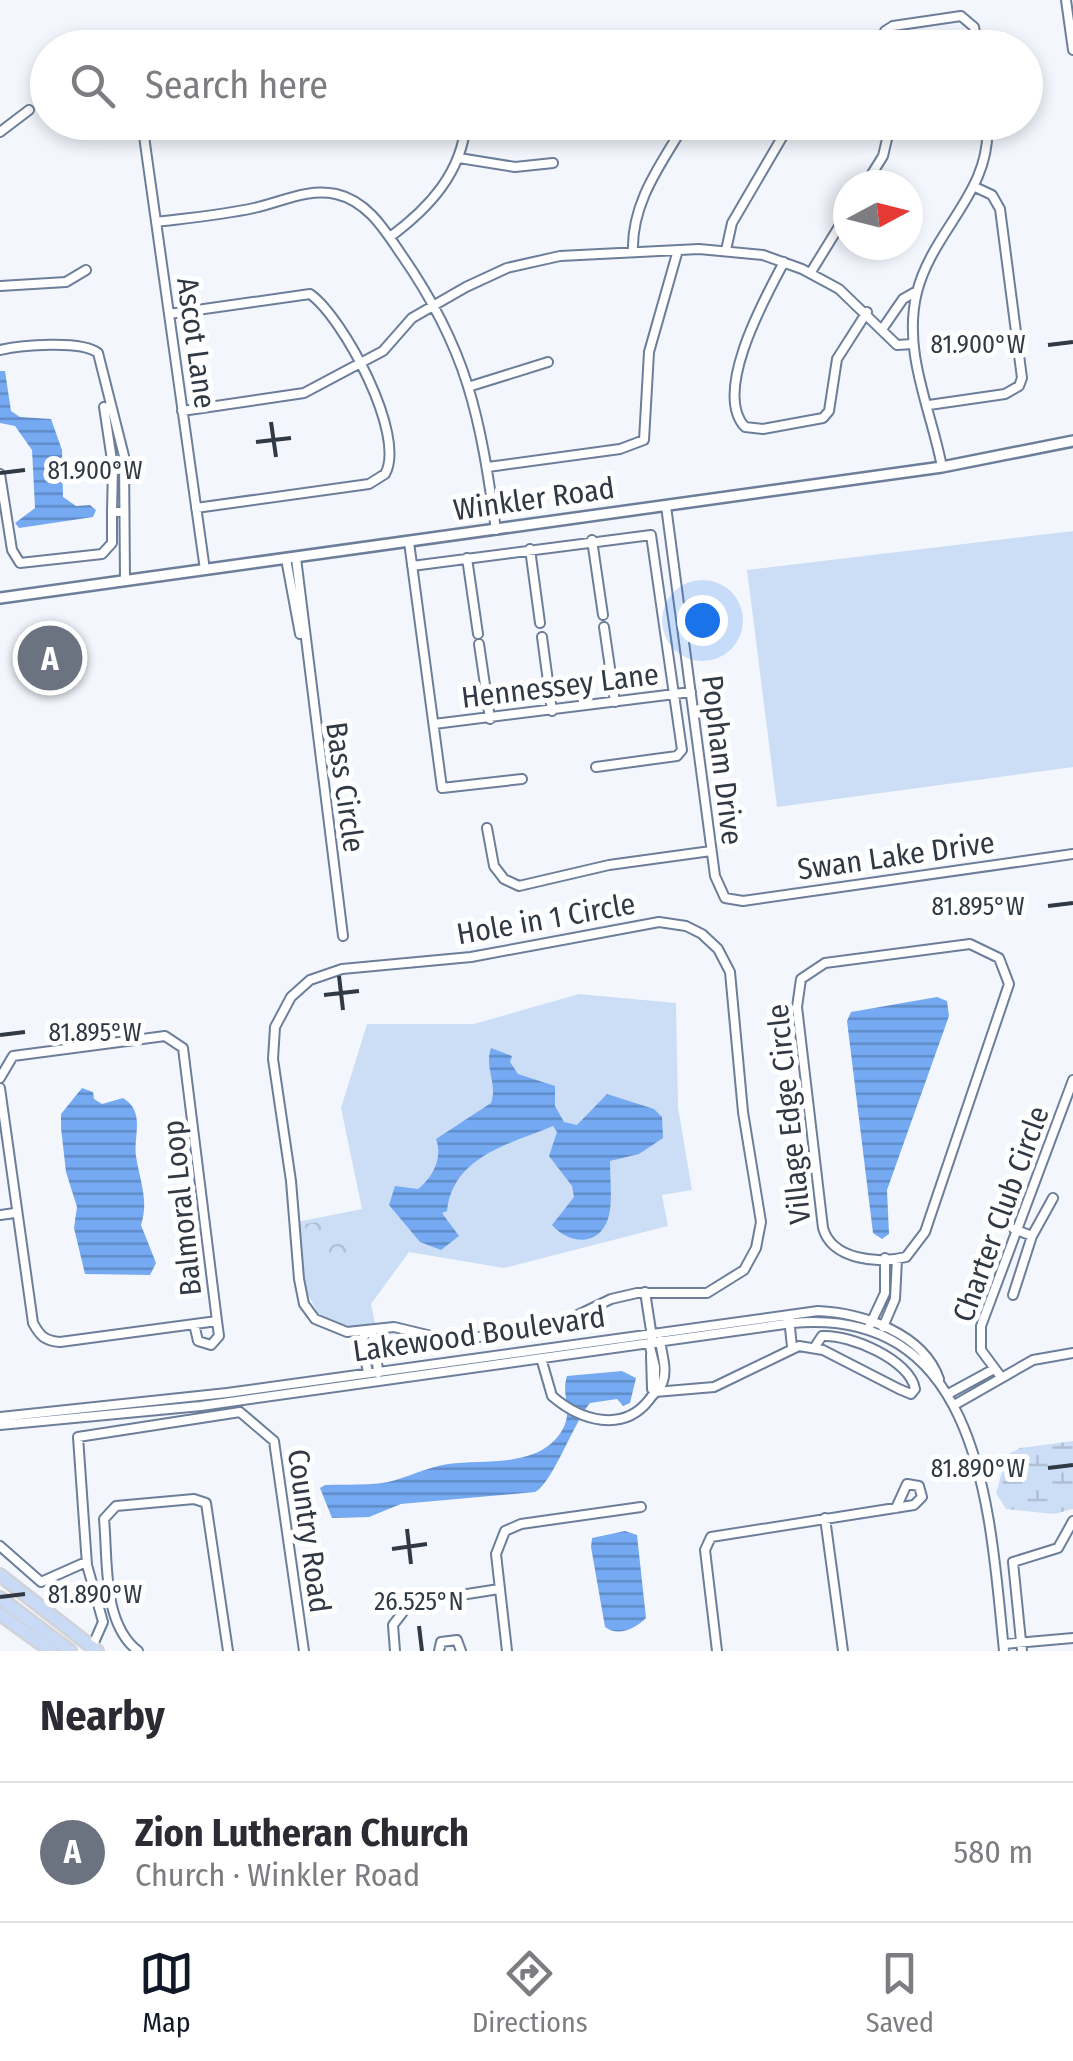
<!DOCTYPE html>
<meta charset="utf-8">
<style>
:root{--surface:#fff;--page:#f2f2f3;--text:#2b2b33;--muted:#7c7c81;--line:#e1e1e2;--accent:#111827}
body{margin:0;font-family:"Fira Sans Condensed",sans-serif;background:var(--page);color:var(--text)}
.compass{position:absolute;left:833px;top:170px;width:90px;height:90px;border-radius:50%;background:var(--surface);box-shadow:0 5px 15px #0003;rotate:83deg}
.you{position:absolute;left:702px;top:620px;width:35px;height:35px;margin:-25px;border:8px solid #fff;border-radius:50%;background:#1a73e8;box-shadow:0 0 0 15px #1a73e833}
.badge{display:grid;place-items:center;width:65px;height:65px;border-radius:50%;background:var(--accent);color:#fff;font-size:32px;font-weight:700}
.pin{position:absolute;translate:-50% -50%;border:5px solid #fff;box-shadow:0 2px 10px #0006}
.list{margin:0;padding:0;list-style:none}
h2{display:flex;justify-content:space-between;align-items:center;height:130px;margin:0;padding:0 40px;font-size:42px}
h2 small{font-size:32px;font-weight:400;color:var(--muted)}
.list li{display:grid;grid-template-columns:65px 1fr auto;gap:30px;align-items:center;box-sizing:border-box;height:140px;padding:0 40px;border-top:2px solid var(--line)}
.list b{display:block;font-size:38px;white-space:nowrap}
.list p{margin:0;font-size:32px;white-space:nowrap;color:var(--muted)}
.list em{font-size:32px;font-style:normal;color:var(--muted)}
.icon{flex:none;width:55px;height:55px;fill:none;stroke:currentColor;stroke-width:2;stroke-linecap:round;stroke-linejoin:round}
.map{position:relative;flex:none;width:1073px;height:1651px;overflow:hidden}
.search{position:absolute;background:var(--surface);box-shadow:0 5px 15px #0003;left:30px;right:30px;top:30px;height:110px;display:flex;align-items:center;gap:25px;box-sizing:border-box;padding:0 35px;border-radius:55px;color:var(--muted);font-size:38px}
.sheet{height:270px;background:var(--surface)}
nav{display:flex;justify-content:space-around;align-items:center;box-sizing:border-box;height:140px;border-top:2px solid var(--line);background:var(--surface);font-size:28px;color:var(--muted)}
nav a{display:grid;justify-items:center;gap:5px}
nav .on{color:var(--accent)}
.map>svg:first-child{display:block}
.grass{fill:#ccdef6}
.forest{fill:url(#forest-crowns)}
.wetland{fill:url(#wetland-marsh)}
.water{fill:url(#water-rules)}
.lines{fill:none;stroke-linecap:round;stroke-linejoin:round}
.minor-casing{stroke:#6c7e99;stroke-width:12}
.tertiary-casing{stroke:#6c7e99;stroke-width:14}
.primary-casing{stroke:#d1d3d6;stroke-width:16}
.minor{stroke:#fff;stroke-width:8}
.tertiary{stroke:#fff;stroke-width:9}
.primary{stroke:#c8daf5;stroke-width:11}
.ticks{fill:none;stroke:#303944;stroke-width:4}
.labels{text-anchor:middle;stroke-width:10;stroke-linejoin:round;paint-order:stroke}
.street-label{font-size:30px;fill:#303944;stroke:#fff}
.ticks-label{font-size:25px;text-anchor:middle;fill:#303944;stroke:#fff;stroke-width:10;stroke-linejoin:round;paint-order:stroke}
</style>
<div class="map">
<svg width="1073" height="1651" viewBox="0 0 1073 1651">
<defs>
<pattern id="forest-crowns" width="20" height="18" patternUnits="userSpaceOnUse" patternTransform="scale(2.5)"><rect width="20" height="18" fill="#ccdef6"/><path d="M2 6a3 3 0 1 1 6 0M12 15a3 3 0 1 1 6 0" fill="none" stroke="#b0bfd4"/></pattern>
<pattern id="wetland-marsh" width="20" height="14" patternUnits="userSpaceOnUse" patternTransform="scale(2.5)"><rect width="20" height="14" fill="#ccdef6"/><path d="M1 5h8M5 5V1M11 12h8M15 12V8" fill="none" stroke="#b0bfd4"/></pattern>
<pattern id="water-rules" width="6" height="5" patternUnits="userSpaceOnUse" patternTransform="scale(2.5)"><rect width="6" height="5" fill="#75aaf3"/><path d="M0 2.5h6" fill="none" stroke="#608bc6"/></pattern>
</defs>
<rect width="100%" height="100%" fill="#f3f7fd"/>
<!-- grass -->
<path class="grass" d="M 1073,531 L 1073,767 L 777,807 L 747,570 Z
M 579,994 L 676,1003 L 678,1107 L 692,1190 L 662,1195 L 668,1226 L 504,1268 L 409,1252 L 371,1304 L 375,1323 L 351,1327 L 320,1317 L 306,1291 L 297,1222 L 362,1209 L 341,1108 L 367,1024 L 474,1024 Z"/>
<!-- forest -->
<path class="forest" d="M 346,1218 L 351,1256 L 310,1261 L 305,1224 Z"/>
<!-- wetland -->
<path class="wetland" d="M 1073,1441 L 1073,1509 L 1054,1514 L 1006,1509 L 996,1493 L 1007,1455 L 1020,1448 Z"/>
<!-- water -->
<path class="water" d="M 0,371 L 5,371 L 11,411 L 20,417 L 51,419 L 62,450 L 63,497 L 76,506 L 90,505 L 96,510 L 93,517 L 19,528 L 15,523 L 35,508 L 32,450 L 15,426 L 0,423 Z
M 937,997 L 947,1001 L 949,1016 L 887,1190 L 889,1234 L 882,1239 L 873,1233 L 847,1021 L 851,1012 Z
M 491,1048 L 512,1056 L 510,1062 L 518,1074 L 555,1086 L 555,1106 L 564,1122 L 577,1125 L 607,1094 L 654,1109 L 662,1117 L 663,1138 L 639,1154 L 610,1161 C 610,1177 612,1194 610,1210 C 605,1245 573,1248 552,1225 L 574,1197 L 572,1186 L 549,1156 L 557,1132 L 553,1126 C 510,1144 453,1156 447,1211 L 442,1213 L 459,1236 L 441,1250 L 420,1242 L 389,1205 L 395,1186 L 418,1189 C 433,1177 443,1158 436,1139 L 491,1103 C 498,1084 484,1068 491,1048 Z
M 82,1088 L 93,1092 L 94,1099 L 102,1104 L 123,1098 C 146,1112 133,1136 136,1156 C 140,1182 149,1200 141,1225 L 156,1263 L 150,1275 L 85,1274 L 74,1228 L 77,1207 L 66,1172 L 61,1128 L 61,1114 Z
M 622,1371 L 636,1378 L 630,1403 L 623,1406 L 617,1399 L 590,1403 C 573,1424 552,1484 535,1492 L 401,1504 L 369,1517 L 332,1518 L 320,1488 L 325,1485 C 346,1484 368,1486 388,1482 C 409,1477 427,1467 448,1464 C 484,1459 534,1468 559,1435 C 576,1412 560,1397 567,1376 Z
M 625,1531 L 637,1535 L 646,1618 C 635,1629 618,1637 605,1627 L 591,1547 L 592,1538 Z"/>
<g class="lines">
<!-- minor casing -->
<g class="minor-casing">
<path id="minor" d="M 1066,0 L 1073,50
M 463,39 L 465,48
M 728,48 L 779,41 L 788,48
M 882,48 L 885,31 L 893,26 L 961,16 L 974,27 L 978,48
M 142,122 L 205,570
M 143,128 L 178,122
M 0,132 L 29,110
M 459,158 L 515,167 L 553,163
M 865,185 L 883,156 L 891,122
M 156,222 C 189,218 222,215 254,208 C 282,202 307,188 336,194 C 367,201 384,229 401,254 C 468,350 480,416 496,530
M 390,237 C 429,208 462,173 466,122
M 726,250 L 732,223 L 791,122
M 633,252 C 631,202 662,163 686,122
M 784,262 C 766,296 712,392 745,427 L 763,429 L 823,418 L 829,411 L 837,359 L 867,312
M 811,272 L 848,212
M 0,286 L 66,282 L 86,270
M 169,314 L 310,294 C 343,317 407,436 385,474 L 369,484 L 196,508
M 883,328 L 903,299 L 917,291
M 0,350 C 21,345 82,340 98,353 L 124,456 L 125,581
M 471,386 L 548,362
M 929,405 L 1005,394 L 1019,386 L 1022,378 L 1000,209 L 992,195 L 975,187
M 104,407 L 113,467 L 112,512
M 182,411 L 304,393 L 383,351 L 412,318 L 466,287 L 507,268 L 560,256 L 699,249 L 763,255 L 802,269 L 839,289 L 897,345 L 912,344
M 488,467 L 620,449 L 644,440 L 649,352 L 678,250
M 942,467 C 931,409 902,352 917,292 C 933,229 993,191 987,122
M 0,474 L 12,550 L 20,563 L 102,554 L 112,543 L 112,512 L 124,512
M 666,506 L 715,876 L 725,898 L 743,901 L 1073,854
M 592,540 L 603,615
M 409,542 L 442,788 L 522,779
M 530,549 L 540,623
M 296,558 L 343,936
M 467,558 L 478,634
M 286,559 L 300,634
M 412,566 L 651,535 L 682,750 L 677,756 L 596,767
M 604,627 L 615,702
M 542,637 L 552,711
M 479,644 L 490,719
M 434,724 L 691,692
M 487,828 L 494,866 L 504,879 L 519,886 L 609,865 L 711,851
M 659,922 L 686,926 L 702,934 L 718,949 L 730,972 L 743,1112 L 761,1222 L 756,1248 L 744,1270 L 707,1293 L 637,1293 L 611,1299 L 557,1325 L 472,1338 L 444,1339 L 394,1327 L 347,1332 L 315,1319 L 304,1304 L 299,1279 L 291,1181 L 273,1059 L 275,1027 L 291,997 L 310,980 L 342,969 L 471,957 Z
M 970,944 L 999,958 L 1009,984 L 925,1232 L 906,1257 C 878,1264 832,1260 823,1228 L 797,1007 L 801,979 L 825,963 Z
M 0,1078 L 13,1056 L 165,1036 L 183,1048 L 217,1321 L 60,1342 C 45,1341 40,1336 33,1323 L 0,1088
M 0,1215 L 15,1213
M 1032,1236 L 1053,1198
M 645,1292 L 652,1337
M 1013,1295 L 1032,1236 L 1014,1229
M 789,1318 L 792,1347
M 194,1324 L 198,1341 L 211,1345 L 219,1336 L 217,1321
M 870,1325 L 885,1293 L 885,1258
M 883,1327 L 895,1299 L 897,1259
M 369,1330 L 375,1339 L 378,1373
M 649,1343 L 655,1367 L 655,1392
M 651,1355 L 652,1389
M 541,1358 L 552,1396 C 581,1421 623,1433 649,1400 C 654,1392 661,1390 663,1381 C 667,1369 662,1354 660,1341
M 368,1372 L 361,1340 L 369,1330
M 1001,1377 L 981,1350 L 981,1326 L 1073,1080
M 655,1392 L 714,1387 L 799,1346 L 823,1350 L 899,1389 L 911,1394 L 915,1389 C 910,1360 850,1334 822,1336 L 814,1348
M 950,1393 L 994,1369
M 956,1404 L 1033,1360 L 1073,1353
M 0,1417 L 227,1393 L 818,1311 C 862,1313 923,1333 939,1379
M 0,1425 L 201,1406 L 792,1323 C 983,1305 990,1515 1004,1651
M 825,1518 L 843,1651
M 0,1546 L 41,1582 L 86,1562
M 1004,1644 L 1073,1638
M 92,1647 L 103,1622 L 87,1565 L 78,1437 L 240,1412 L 274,1441 L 304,1651
M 138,1651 C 102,1623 108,1561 104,1519 L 116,1506 L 194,1499 L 206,1503 L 228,1651
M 395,1651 L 393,1625 L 410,1603 L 499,1589
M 439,1651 L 441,1642 L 457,1640 L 461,1651
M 507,1651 L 496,1554 L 505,1531 L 521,1524 L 641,1507
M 717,1651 L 705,1550 L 711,1537 L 914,1505 L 922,1497 L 919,1486 L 907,1484 L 896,1508
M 1022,1651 L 1013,1562 L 1058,1548 L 1073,1521"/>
</g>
<!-- tertiary casing -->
<g class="tertiary-casing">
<path id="tertiary" d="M 0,598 L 942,467 L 1073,441"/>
</g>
<!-- primary casing -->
<g class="primary-casing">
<path id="primary" d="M 0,1575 L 97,1651
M 0,1598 L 70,1651
M 0,1614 L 51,1651"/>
</g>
<!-- minor -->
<use href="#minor" class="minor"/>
<!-- tertiary -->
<use href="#tertiary" class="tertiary"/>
<!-- primary -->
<use href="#primary" class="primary"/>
</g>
<!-- ticks -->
<path class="ticks" d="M 1048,345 L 1073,342M 271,422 L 276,457M 256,442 L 291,438M 0,473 L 25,470M 1048,906 L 1073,903M 339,976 L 343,1010M 324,995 L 359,991M 0,1035 L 25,1032M 1048,1468 L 1073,1465M 407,1529 L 411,1564M 392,1549 L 427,1544M 0,1597 L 25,1594M 419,1626 L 422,1651"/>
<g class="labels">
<!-- street labels -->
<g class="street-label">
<text transform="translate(196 343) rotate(82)" y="10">Ascot Lane</text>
<text transform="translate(534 499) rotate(-8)" y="10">Winkler Road</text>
<text transform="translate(560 686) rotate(-7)" y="10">Hennessey Lane</text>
<text transform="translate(722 760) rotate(83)" y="10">Popham Drive</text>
<text transform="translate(345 787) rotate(82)" y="10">Bass Circle</text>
<text transform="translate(896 856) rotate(-8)" y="10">Swan Lake Drive</text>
<text transform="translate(546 919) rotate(-10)" y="10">Hole in 1 Circle</text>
<text transform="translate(789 1114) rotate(-96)" y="10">Village Edge Circle</text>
<text transform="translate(182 1208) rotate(-96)" y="10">Balmoral Loop</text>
<text transform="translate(1001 1214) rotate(-70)" y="10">Charter Club Circle</text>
<text transform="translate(479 1334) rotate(-8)" y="10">Lakewood Boulevard</text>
<text transform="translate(309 1531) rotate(82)" y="10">Country Road</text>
</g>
</g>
<g class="ticks-label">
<text x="978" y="353">81.900°W</text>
<text x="95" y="479">81.900°W</text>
<text x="978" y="915">81.895°W</text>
<text x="95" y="1041">81.895°W</text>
<text x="978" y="1477">81.890°W</text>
<text x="95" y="1603">81.890°W</text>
<text x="419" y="1610">26.525°N</text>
</g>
</svg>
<svg class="compass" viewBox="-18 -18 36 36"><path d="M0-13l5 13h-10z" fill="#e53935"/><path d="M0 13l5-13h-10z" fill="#7c7c81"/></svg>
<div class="you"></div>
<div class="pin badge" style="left:50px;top:658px;background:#6b7280">A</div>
<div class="search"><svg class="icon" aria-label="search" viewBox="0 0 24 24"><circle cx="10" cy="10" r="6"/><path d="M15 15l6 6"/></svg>Search here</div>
</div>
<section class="sheet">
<h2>Nearby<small></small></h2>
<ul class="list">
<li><span class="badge" style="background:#6b7280">A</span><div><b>Zion Lutheran Church</b><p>Church · Winkler Road</p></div><em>580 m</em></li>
</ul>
</section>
<nav>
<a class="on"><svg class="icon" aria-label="map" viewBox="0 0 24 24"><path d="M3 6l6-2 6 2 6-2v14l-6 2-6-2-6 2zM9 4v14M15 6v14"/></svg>Map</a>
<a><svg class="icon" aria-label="directions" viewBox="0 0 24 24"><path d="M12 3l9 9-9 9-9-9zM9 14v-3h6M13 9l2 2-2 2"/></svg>Directions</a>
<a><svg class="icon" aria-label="saved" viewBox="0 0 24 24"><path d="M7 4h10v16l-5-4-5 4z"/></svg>Saved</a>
</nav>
